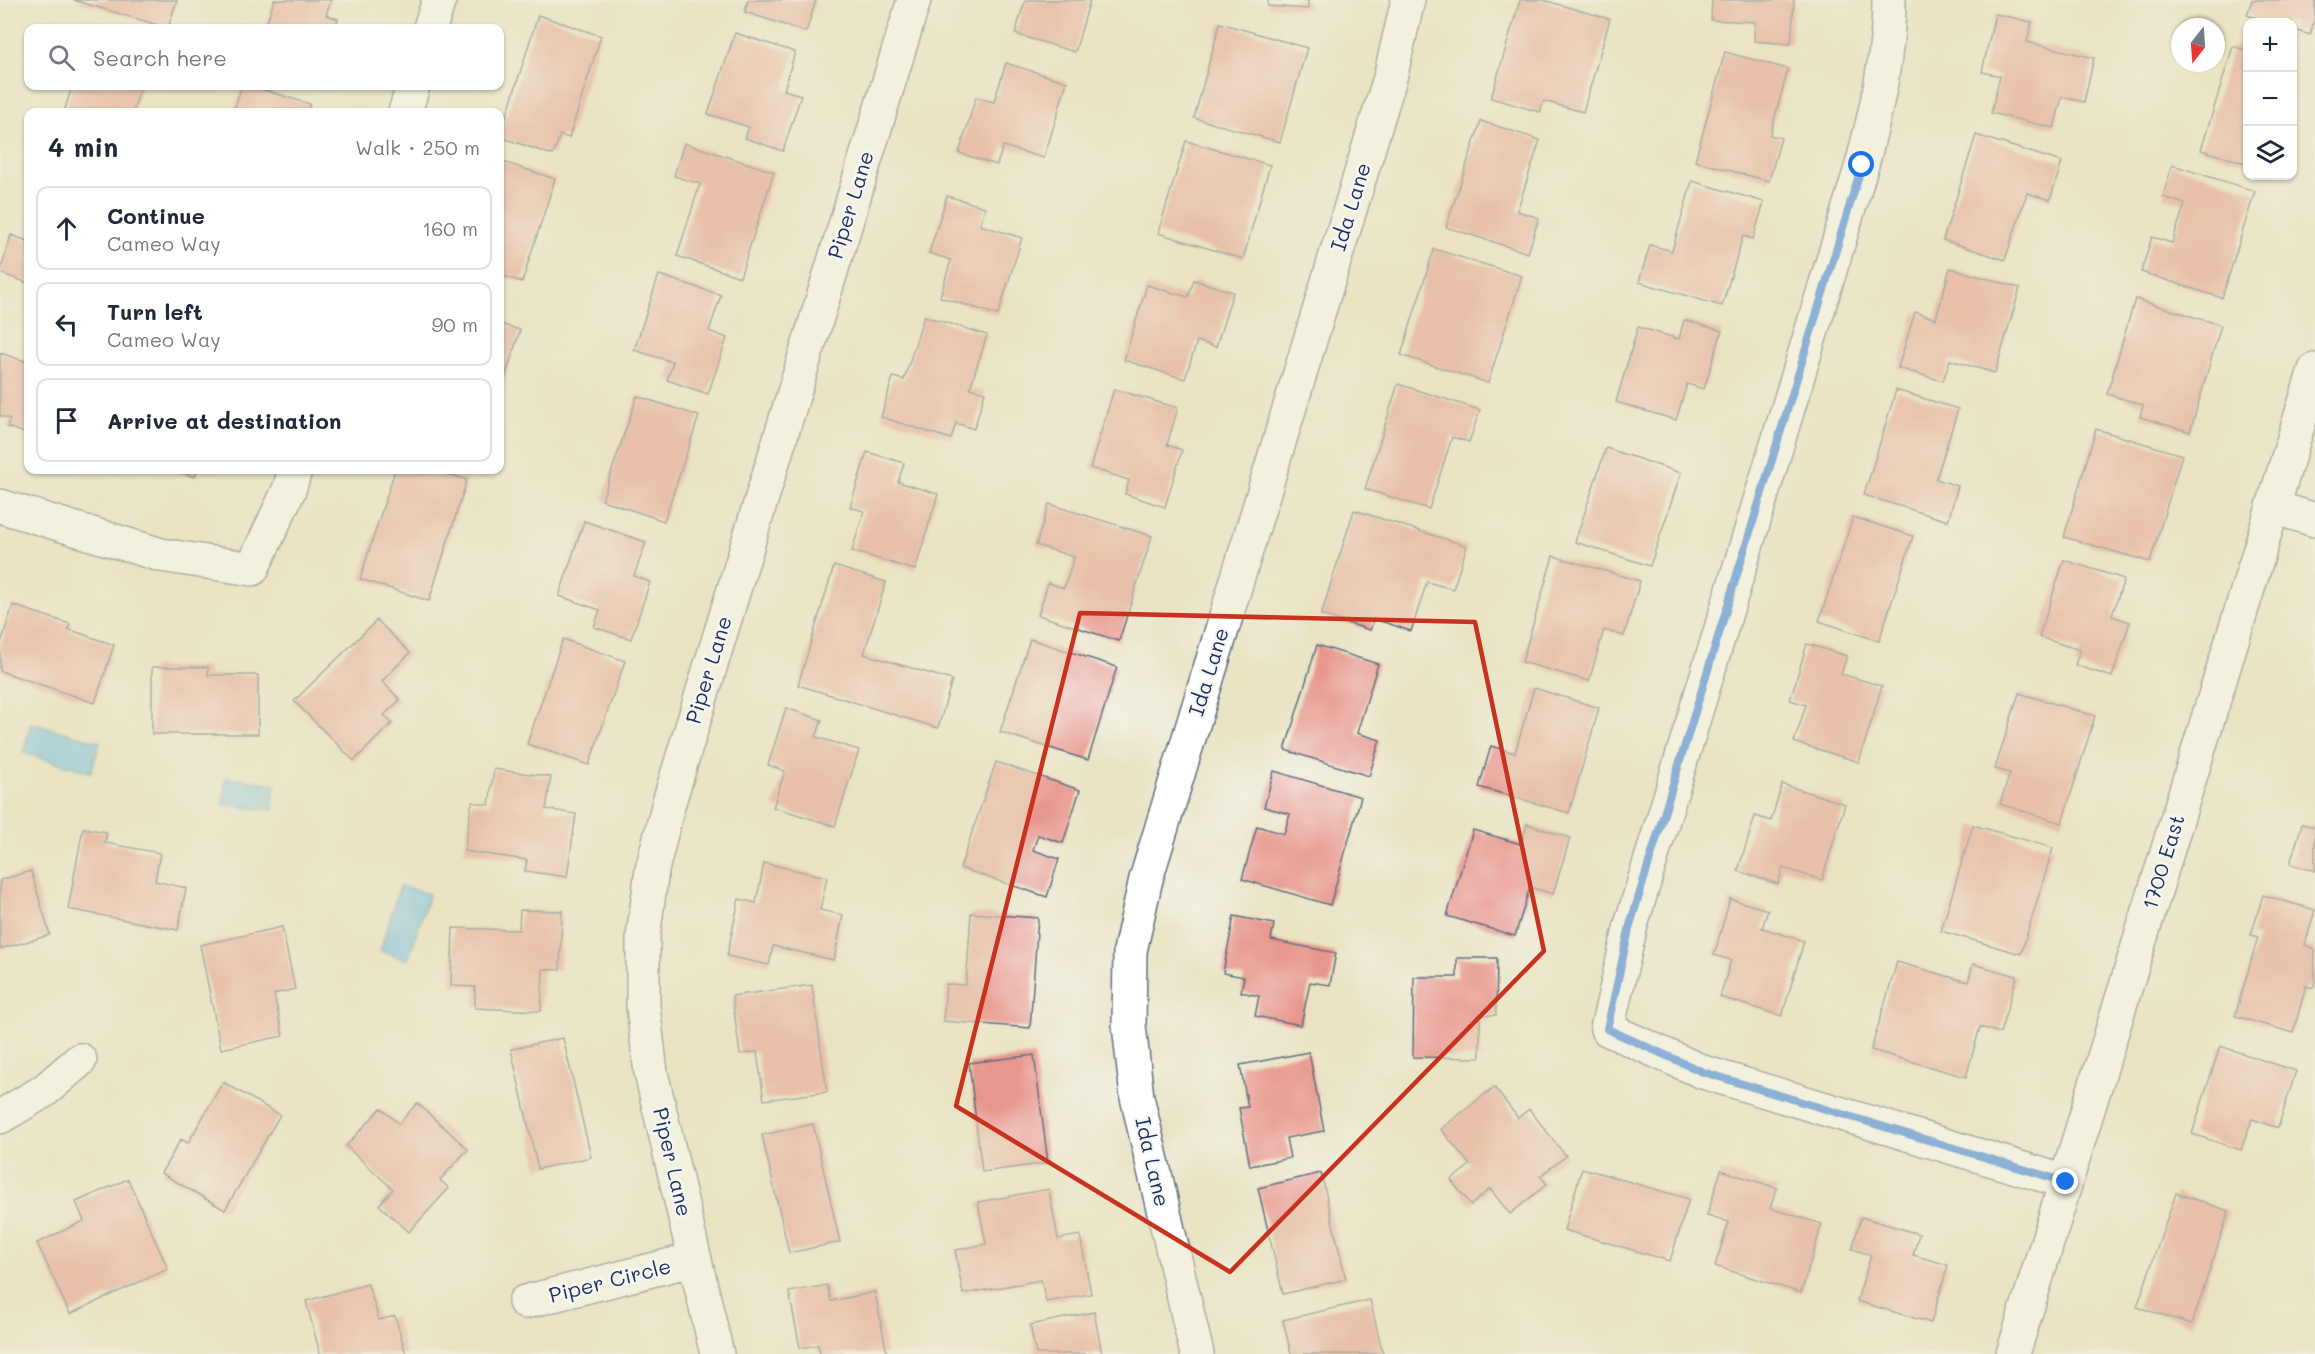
<!DOCTYPE html>
<meta charset="utf-8">
<style>
:root{--surface:#fff;--page:#f6f6f7;--text:#1f2937;--muted:#747a83;--line:#e0e1e3}
body{margin:0;font-family:Mali,sans-serif;background:var(--page);color:var(--text)}
.controls{position:absolute;right:18px;top:18px;display:grid;overflow:hidden;border-radius:12px;box-shadow:0 2px 4px #0004}
.controls button{width:54px;height:54px;display:grid;place-items:center;padding:0;border:0;border-bottom:2px solid var(--line);background:var(--surface);color:var(--text);font:30px sans-serif}
.compass{position:absolute;left:2171px;top:18px;width:54px;height:54px;border-radius:50%;background:var(--surface);box-shadow:0 2px 4px #0004;rotate:197deg}
.stop{position:absolute;width:18px;height:18px;margin:-14px;border:4px solid #1a73e8;border-radius:50%;background:#fff}
.stop.end{background:#1a73e8;border-color:#fff;box-shadow:0 2px 6px #0008}
.list{margin:0;padding:0;list-style:none}
h2{display:flex;justify-content:space-between;align-items:center;height:78px;margin:0;padding:0 24px;font-size:26px}
h2 small{font-size:20px;font-weight:400;color:var(--muted)}
.list li{display:grid;grid-template-columns:39px 1fr auto;gap:18px;align-items:center;box-sizing:border-box;height:84px;margin:0 12px 12px;padding:0 12px;border:2px solid var(--line);border-radius:12px}
.list b{display:block;font-size:22px;white-space:nowrap}
.list p{margin:0;font-size:20px;white-space:nowrap;color:var(--muted)}
.list em{font-size:20px;font-style:normal;color:var(--muted)}
.icon{flex:none;width:33px;height:33px;fill:none;stroke:currentColor;stroke-width:2;stroke-linecap:round;stroke-linejoin:round}
.map{position:relative;flex:none;width:2315px;height:1354px;overflow:hidden}
.search{position:absolute;background:var(--surface);box-shadow:0 2px 4px #0004;left:24px;top:24px;width:480px;height:66px;display:flex;align-items:center;gap:15px;box-sizing:border-box;padding:0 21px;border-radius:12px;color:var(--muted);font-size:22px}
.panel{position:absolute;background:var(--surface);box-shadow:0 2px 4px #0004;left:24px;top:108px;width:480px;height:366px;border-radius:12px}
.map>svg:first-child{display:block}
.water{fill:#70bfeb;stroke:#4677a4;stroke-width:1.5}
.building{fill:#e8978d}
.lines{fill:none;stroke-linecap:round;stroke-linejoin:round}
.minor-casing{stroke:#636e81;stroke-width:36}
.minor{stroke:#fff;stroke-width:33}
.route{stroke:#1a73e8;stroke-width:8}
.marked{fill:none;stroke:#c8321e;stroke-width:4.5;stroke-linejoin:round}
.labels{text-anchor:middle;stroke-width:5;stroke-linejoin:round;paint-order:stroke}
.street-label{font-size:21px;fill:#1b2f5e;stroke:#f6f6f2}
</style>
<div class="map">
<svg width="2315" height="1354" viewBox="0 0 2315 1354">
<rect width="100%" height="100%" fill="#f6f6f2"/>
<filter id="ink" filterUnits="userSpaceOnUse"><feTurbulence type="fractalNoise" baseFrequency=".0167" numOctaves="2"/><feDisplacementMap in="SourceGraphic" scale="12" xChannelSelector="R" yChannelSelector="G"/><feConvolveMatrix kernelMatrix="1 2 1 2 8 2 1 2 1" color-interpolation-filters="sRGB"/></filter>
<filter id="wash" filterUnits="userSpaceOnUse"><feTurbulence type="fractalNoise" baseFrequency=".008" numOctaves="4" result="noise"/><feDisplacementMap in="SourceGraphic" scale="24" xChannelSelector="R" yChannelSelector="G"/><feGaussianBlur stdDeviation="1.35" result="paint"/><feColorMatrix in="noise" values="0 0 0 0 0 0 0 0 0 0 0 0 0 0 0 0 0 1.4 0 .05"/><feComposite in="paint" operator="in"/></filter>
<g filter="url(#wash)">
<rect width="100%" height="100%" fill="#e9e3c2"/>
<!-- water -->
<path class="water" d="M 31,723 L 100,742 L 91,772 L 23,753 Z
M 226,778 L 275,784 L 272,810 L 223,804 Z
M 400,886 L 429,894 L 408,960 L 380,951 Z"/>
<g id="blocks">
<!-- building -->
<path class="building" d="M 73,0 L 177,0 L 168,28 Z
M 274,0 L 331,0 L 326,15 L 338,19 L 335,28 L 265,28 Z
M 748,0 L 816,0 L 806,32 L 745,12 Z
M 1025,0 L 1090,0 L 1075,52 L 1015,34 Z
M 1268,0 L 1308,0 L 1308,9 L 1268,6 Z
M 1520,0 L 1543,0 L 1610,19 L 1583,112 L 1544,101 L 1540,112 L 1491,98 Z
M 1712,0 L 1794,0 L 1791,44 L 1754,41 L 1755,22 L 1711,20 Z
M 2252,0 L 2315,0 L 2315,18 L 2310,35 L 2292,29 L 2292,22 L 2271,22 L 2247,15 Z
M 1995,14 L 2032,22 L 2027,42 L 2094,58 L 2084,102 L 2062,97 L 2054,128 L 1991,113 L 2000,76 L 1982,72 Z
M 538,15 L 601,36 L 569,138 L 560,135 L 553,155 L 500,137 Z
M 1220,23 L 1307,48 L 1280,142 L 1194,118 Z
M 735,33 L 795,52 L 784,90 L 801,95 L 783,151 L 745,138 L 749,127 L 708,114 Z
M 2233,46 L 2248,51 L 2248,164 L 2201,150 Z
M 1725,52 L 1788,69 L 1770,135 L 1781,138 L 1769,181 L 1695,161 Z
M 1006,63 L 1067,82 L 1044,158 L 1003,146 L 997,165 L 959,153 L 976,97 L 994,102 Z
M 72,86 L 141,86 L 133,112 L 64,112 Z
M 242,86 L 251,86 L 310,104 L 308,112 L 233,112 Z
M 1481,121 L 1540,140 L 1517,211 L 1539,218 L 1528,253 L 1446,227 Z
M 1976,135 L 2062,162 L 2050,200 L 2027,193 L 2005,260 L 1943,240 Z
M 1186,141 L 1270,165 L 1243,259 L 1158,233 Z
M 684,143 L 774,172 L 740,277 L 677,256 L 700,184 L 674,176 Z
M 500,161 L 555,179 L 522,282 L 500,275 Z
M 2172,165 L 2255,191 L 2222,298 L 2141,272 L 2152,237 L 2172,243 L 2185,204 L 2163,197 Z
M 1692,181 L 1764,202 L 1753,239 L 1743,236 L 1722,306 L 1639,282 L 1650,245 L 1672,251 Z
M 947,196 L 985,207 L 980,225 L 1022,238 L 998,315 L 940,297 L 951,260 L 929,253 Z
M 11,235 L 28,241 L 28,283 L 0,273 Z
M 1434,249 L 1522,276 L 1488,383 L 1401,355 Z
M 1950,268 L 2020,288 L 1995,373 L 1950,360 L 1943,381 L 1898,368 L 1915,312 L 1936,319 Z
M 659,275 L 721,295 L 709,331 L 727,338 L 708,394 L 667,380 L 673,362 L 634,350 Z
M 1194,280 L 1233,292 L 1216,347 L 1197,341 L 1185,379 L 1124,360 L 1147,285 L 1188,297 Z
M 2135,299 L 2221,325 L 2190,432 L 2140,417 L 2143,405 L 2107,394 Z
M 924,316 L 987,335 L 970,388 L 985,392 L 974,429 L 956,423 L 951,439 L 881,417 L 893,377 L 904,380 Z
M 1684,320 L 1722,331 L 1704,389 L 1687,384 L 1676,420 L 1616,402 L 1638,327 L 1679,339 Z
M 500,324 L 520,330 L 500,394 Z
M 0,353 L 28,362 L 28,434 L 7,427 L 10,419 L 0,416 Z
M 1398,384 L 1480,410 L 1469,442 L 1452,437 L 1429,509 L 1365,489 Z
M 1114,389 L 1178,408 L 1167,445 L 1182,450 L 1165,507 L 1125,494 L 1129,480 L 1090,468 Z
M 1896,390 L 1958,409 L 1936,479 L 1958,486 L 1948,521 L 1864,495 Z
M 637,396 L 699,416 L 664,521 L 602,500 Z
M 2096,429 L 2182,455 L 2150,562 L 2064,537 Z
M 1606,448 L 1681,473 L 1650,566 L 1575,542 Z
M 867,452 L 904,463 L 898,482 L 938,494 L 915,570 L 852,551 L 864,511 L 850,507 Z
M 172,470 L 197,470 L 195,477 Z
M 395,470 L 434,470 L 467,480 L 429,601 L 360,579 Z
M 1049,504 L 1152,536 L 1119,641 L 1038,615 L 1048,583 L 1064,588 L 1074,557 L 1036,545 Z
M 1354,510 L 1467,546 L 1453,589 L 1427,582 L 1411,631 L 1374,619 L 1370,630 L 1321,615 Z
M 1853,517 L 1913,536 L 1879,641 L 1819,621 Z
M 584,521 L 646,542 L 634,576 L 650,582 L 631,639 L 594,627 L 600,610 L 559,596 Z
M 1553,556 L 1640,581 L 1624,636 L 1604,630 L 1589,681 L 1522,662 Z
M 2064,560 L 2124,579 L 2112,616 L 2130,622 L 2112,677 L 2075,665 L 2080,650 L 2039,637 Z
M 834,566 L 886,582 L 864,654 L 952,680 L 938,728 L 798,685 Z
M 13,605 L 70,624 L 68,629 L 114,645 L 95,703 L 0,671 L 0,646 Z
M 377,620 L 410,653 L 382,681 L 400,700 L 384,715 L 392,723 L 354,761 L 294,701 Z
M 563,639 L 625,661 L 589,765 L 527,744 Z
M 1030,639 L 1117,667 L 1088,760 L 1000,732 Z
M 1807,644 L 1847,656 L 1841,674 L 1882,686 L 1859,762 L 1794,742 L 1806,705 L 1790,700 Z
M 1317,645 L 1378,664 L 1357,733 L 1380,740 L 1369,776 L 1285,750 Z
M 152,667 L 208,667 L 208,675 L 258,675 L 258,734 L 152,734 Z
M 1534,688 L 1599,708 L 1569,813 L 1479,787 L 1491,746 L 1515,753 Z
M 2019,693 L 2095,716 L 2062,823 L 2000,804 L 2010,773 L 1995,769 Z
M 786,708 L 822,720 L 816,737 L 859,750 L 835,826 L 773,807 L 785,771 L 768,765 Z
M 996,762 L 1080,790 L 1063,843 L 1038,835 L 1033,850 L 1059,859 L 1047,897 L 960,868 Z
M 494,769 L 551,777 L 546,809 L 576,814 L 567,877 L 525,871 L 527,860 L 464,851 L 472,802 L 489,805 Z
M 1274,771 L 1361,797 L 1330,905 L 1242,879 L 1257,826 L 1284,834 L 1290,814 L 1264,807 Z
M 1782,784 L 1845,804 L 1822,880 L 1783,868 L 1778,884 L 1738,871 L 1755,816 L 1771,821 Z
M 1527,824 L 1570,838 L 1553,894 L 1530,887 L 1515,936 L 1447,916 L 1473,830 L 1521,844 Z
M 2302,824 L 2315,827 L 2315,871 L 2290,864 Z
M 1973,825 L 2053,848 L 2021,954 L 1941,931 Z
M 83,828 L 107,832 L 105,843 L 160,853 L 155,881 L 186,888 L 178,930 L 68,909 Z
M 764,863 L 827,877 L 820,910 L 843,915 L 834,960 L 773,946 L 769,965 L 727,956 L 739,899 L 756,903 Z
M 31,871 L 50,935 L 0,949 L 0,880 Z
M 2263,895 L 2315,910 L 2305,945 L 2315,949 L 2315,982 L 2313,988 L 2306,986 L 2293,1033 L 2235,1016 L 2258,937 L 2251,935 Z
M 1730,899 L 1768,910 L 1762,928 L 1804,941 L 1782,1016 L 1720,997 L 1731,960 L 1714,955 Z
M 520,910 L 562,911 L 560,970 L 543,969 L 541,1011 L 475,1008 L 475,987 L 451,986 L 453,928 L 519,930 Z
M 971,913 L 1038,918 L 1030,1028 L 943,1021 L 946,984 L 966,985 Z
M 1234,916 L 1274,924 L 1271,940 L 1336,953 L 1330,985 L 1310,982 L 1301,1025 L 1255,1016 L 1259,996 L 1241,992 L 1244,977 L 1223,973 Z
M 282,927 L 295,989 L 274,994 L 283,1036 L 221,1049 L 200,945 Z
M 1457,958 L 1497,958 L 1496,1015 L 1480,1015 L 1480,1058 L 1413,1057 L 1414,977 L 1457,977 Z
M 1897,962 L 1968,982 L 1973,964 L 2017,976 L 2000,1033 L 1980,1027 L 1966,1077 L 1871,1050 Z
M 812,985 L 827,1092 L 764,1100 L 757,1052 L 740,1054 L 732,996 Z
M 563,1038 L 591,1157 L 538,1169 L 511,1049 Z
M 2220,1046 L 2296,1071 L 2278,1128 L 2252,1119 L 2241,1150 L 2192,1134 Z
M 1309,1052 L 1324,1131 L 1286,1138 L 1290,1158 L 1250,1166 L 1239,1108 L 1248,1107 L 1240,1065 Z
M 1034,1055 L 1048,1163 L 982,1172 L 969,1063 Z
M 223,1082 L 280,1115 L 225,1210 L 161,1173 L 181,1139 L 188,1143 Z
M 1494,1087 L 1518,1118 L 1529,1109 L 1566,1156 L 1540,1176 L 1547,1184 L 1510,1214 L 1490,1189 L 1471,1205 L 1451,1180 L 1470,1165 L 1441,1129 Z
M 417,1103 L 468,1149 L 440,1180 L 449,1188 L 409,1232 L 379,1205 L 393,1189 L 346,1146 L 381,1108 L 399,1124 Z
M 813,1124 L 840,1242 L 789,1253 L 762,1135 Z
M 1582,1168 L 1689,1199 L 1670,1261 L 1564,1230 Z
M 1721,1170 L 1777,1188 L 1770,1208 L 1822,1224 L 1801,1293 L 1715,1266 L 1729,1222 L 1707,1215 Z
M 1321,1173 L 1346,1279 L 1283,1294 L 1258,1188 Z
M 128,1179 L 168,1269 L 70,1314 L 37,1243 L 84,1221 L 76,1202 Z
M 1049,1189 L 1058,1239 L 1080,1235 L 1091,1294 L 1046,1302 L 1041,1280 L 963,1294 L 955,1250 L 986,1244 L 978,1202 Z
M 2176,1193 L 2229,1211 L 2192,1324 L 2137,1307 Z
M 1861,1217 L 1919,1234 L 1913,1255 L 1948,1265 L 1931,1323 L 1857,1301 L 1871,1255 L 1852,1249 Z
M 368,1284 L 379,1320 L 395,1316 L 406,1354 L 320,1354 L 306,1301 Z
M 827,1285 L 831,1301 L 875,1292 L 887,1354 L 820,1354 L 818,1345 L 800,1348 L 789,1292 Z
M 1370,1300 L 1383,1354 L 1291,1354 L 1283,1320 Z
M 1094,1312 L 1102,1354 L 1036,1354 L 1030,1325 Z"/>
</g>
</g>
<g filter="url(#ink)">
<use href="#blocks" fill-opacity="0" stroke="#636e81" stroke-width="1.5"/>
<g class="lines">
<!-- minor casing -->
<g class="minor-casing">
<path id="minor" d="M 1889,0 C 1889,57 1876,111 1862,165 L 1631,925 L 1607,1029 L 1703,1072 L 2066,1182
M 430,28 L 439,0
M 405,112 L 413,86
M 0,506 L 161,555 L 252,569 L 289,490 L 295,470
M 2273,507 L 2315,520
M 0,1117 L 44,1091 L 80,1060
M 525,1302 L 695,1259
M 717,1354 L 651,1073 L 643,1006 L 643,937 L 652,870 L 669,802 L 914,0
M 1197,1354 L 1137,1097 L 1129,1025 L 1130,951 L 1146,879 L 1390,78 L 1408,0
M 2013,1354 L 2315,370"/>
</g>
<!-- minor -->
<use href="#minor" class="minor"/>
</g>
</g>
<g class="lines" filter="url(#ink)">
<!-- route -->
<path class="route" d="M 1862,165 L 1630,925 L 1607,1029 L 1703,1072 L 2066,1182"/>
</g>
<!-- marked area -->
<path d="M0 0H2315V1354H0ZM 1080,613 L 1475,622 L 1544,951 L 1230,1272 L 956,1106 Z" fill="#e9e3c2" fill-opacity=".55" fill-rule="evenodd"/>
<path class="marked" d="M 1080,613 L 1475,622 L 1544,951 L 1230,1272 L 956,1106 Z"/>
<g class="labels">
<!-- street labels -->
<g class="street-label">
<text transform="translate(851 205) rotate(-73)" y="7">Piper Lane</text>
<text transform="translate(1351 207) rotate(-73)" y="7">Ida Lane</text>
<text transform="translate(709 670) rotate(-73)" y="7">Piper Lane</text>
<text transform="translate(1209 672) rotate(-73)" y="7">Ida Lane</text>
<text transform="translate(2164 862) rotate(-73)" y="7">1700 East</text>
<text transform="translate(672 1162) rotate(77)" y="7">Piper Lane</text>
<text transform="translate(1152 1162) rotate(77)" y="7">Ida Lane</text>
<text transform="translate(610 1281) rotate(-14)" y="7">Piper Circle</text>
</g>
</g>
</svg>
<div class="controls">
<button>+</button>
<button>−</button>
<button><svg class="icon" aria-label="layers" viewBox="0 0 24 24"><path d="M12 4l9 5-9 5-9-5zM3 14l9 5 9-5"/></svg></button>
</div>
<svg class="compass" viewBox="-18 -18 36 36"><path d="M0-13l5 13h-10z" fill="#e53935"/><path d="M0 13l5-13h-10z" fill="#747a83"/></svg>
<div class="stop" style="left:1862px;top:165px"></div>
<div class="stop end" style="left:2066px;top:1182px"></div>
<div class="search"><svg class="icon" aria-label="search" viewBox="0 0 24 24"><circle cx="10" cy="10" r="6"/><path d="M15 15l6 6"/></svg>Search here</div>
<section class="panel">
<h2>4 min<small>Walk · 250 m</small></h2>
<ul class="list">
<li><svg class="icon" aria-label="ahead" viewBox="0 0 24 24"><path d="M12 20V5M6 11l6-6 6 6"/></svg><div><b>Continue</b><p>Cameo Way</p></div><em>160 m</em></li>
<li><svg class="icon" aria-label="left" viewBox="0 0 24 24"><path d="M17 20v-9H6M10 6l-5 5 5 5"/></svg><div><b>Turn left</b><p>Cameo Way</p></div><em>90 m</em></li>
<li><svg class="icon" aria-label="arrive" viewBox="0 0 24 24"><path d="M6 21V4h12l-3 4 3 4H6"/></svg><div><b>Arrive at destination</b></div></li>
</ul>
</section>
</div>
